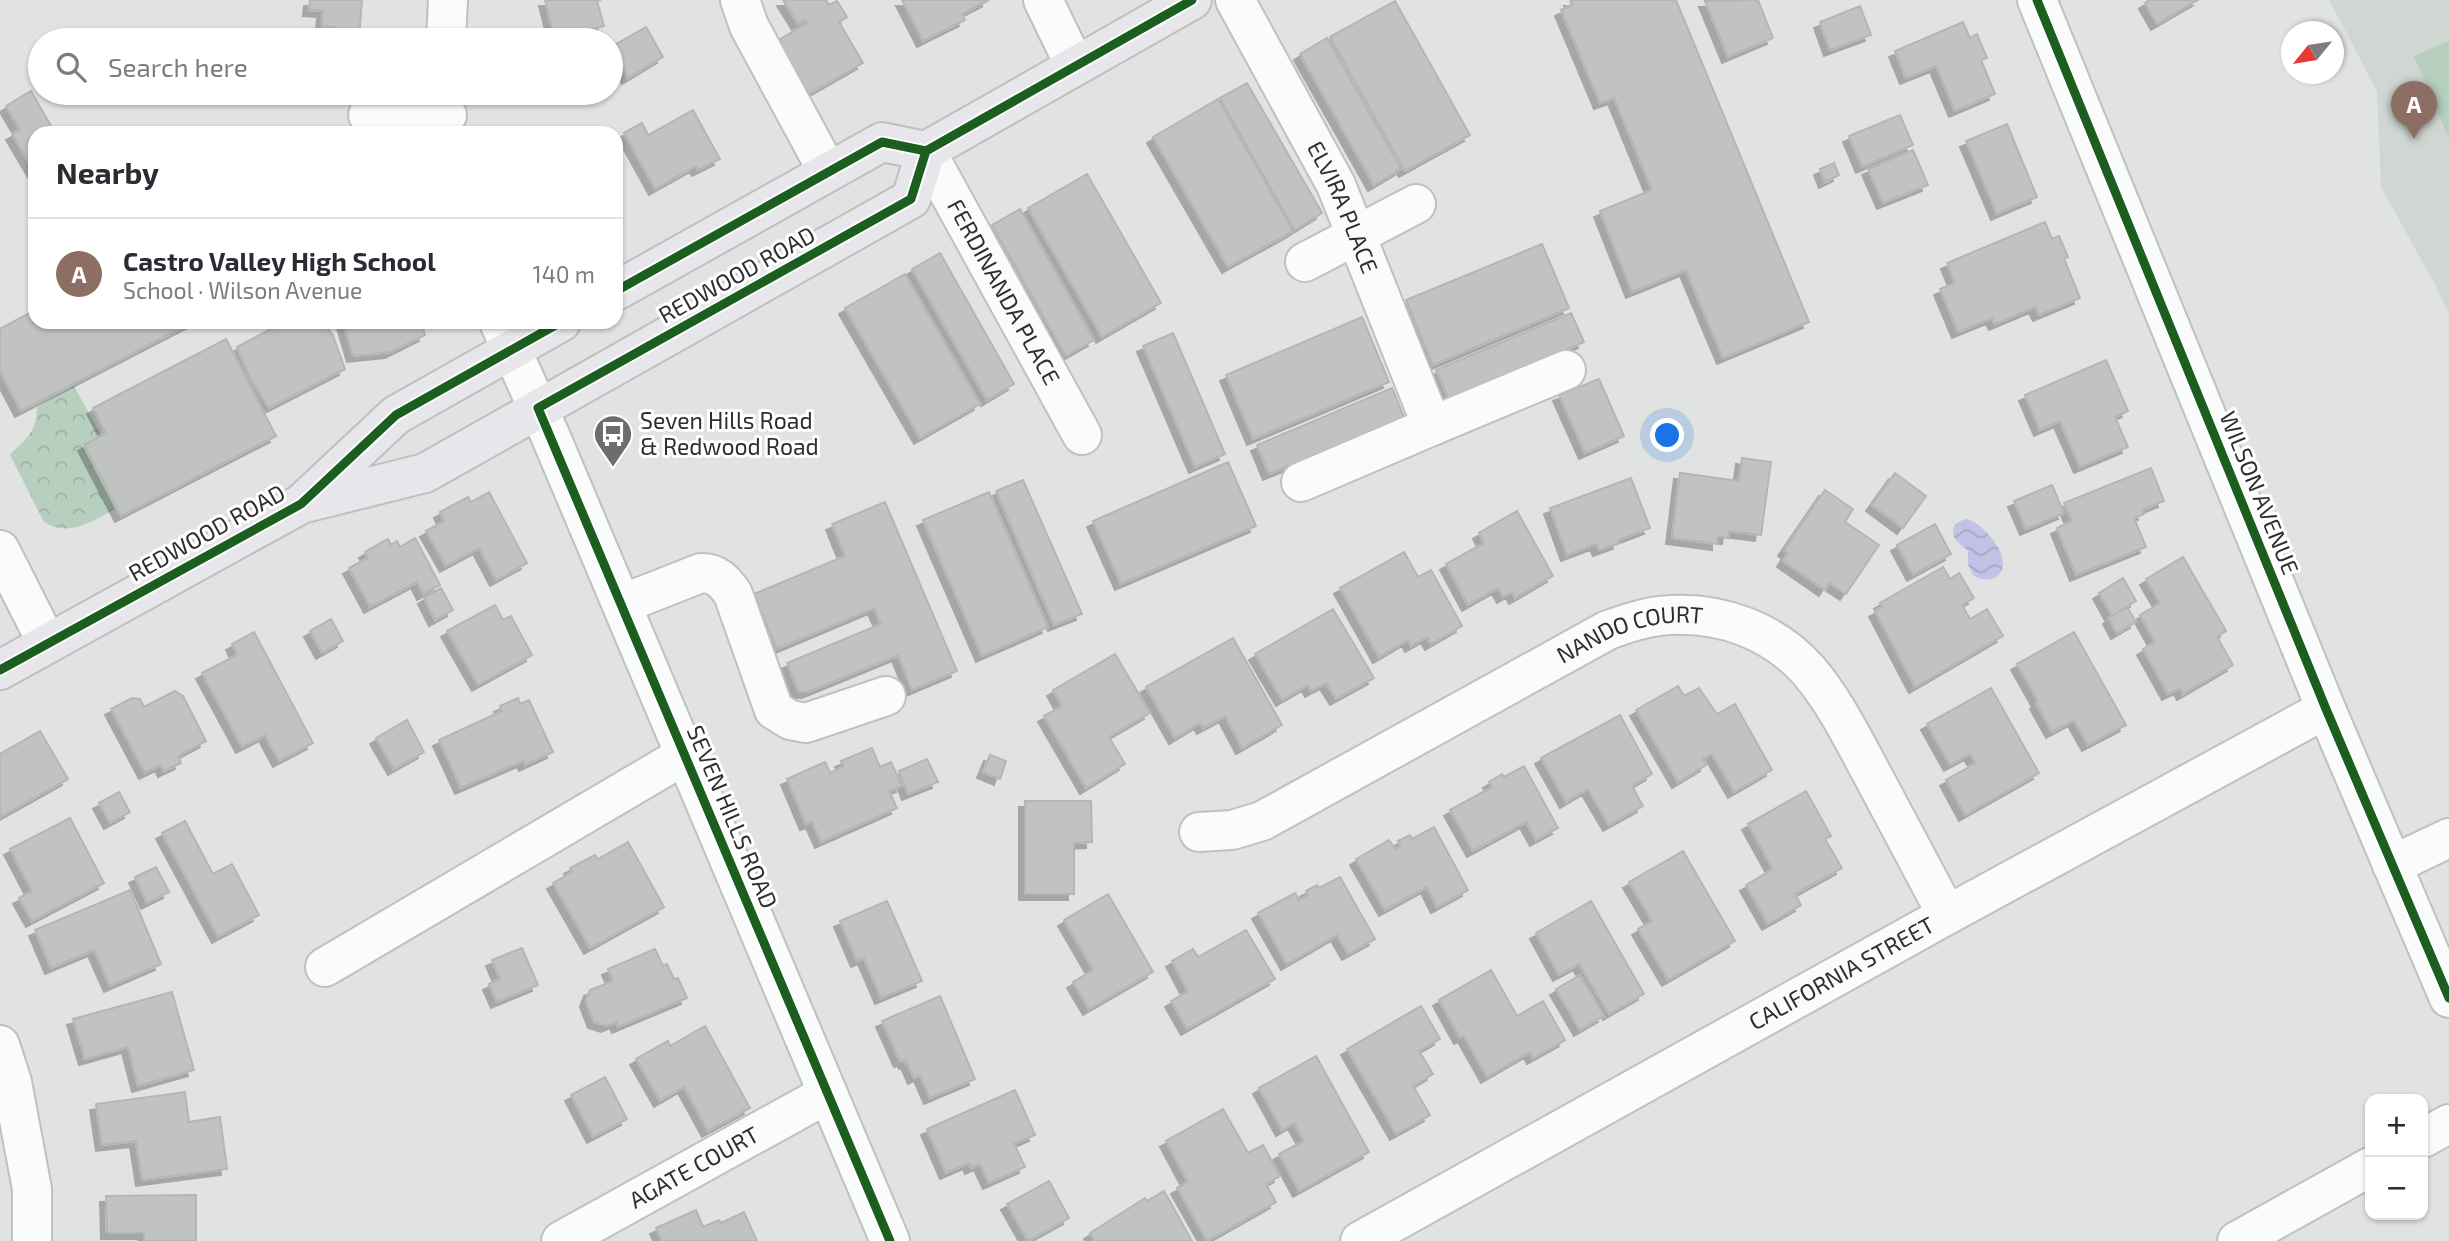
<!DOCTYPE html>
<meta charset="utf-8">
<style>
:root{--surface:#fff;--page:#f7f7f7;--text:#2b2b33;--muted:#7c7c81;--line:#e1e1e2;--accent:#6c6e6c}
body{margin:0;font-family:"Exo 2",sans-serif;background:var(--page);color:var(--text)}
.controls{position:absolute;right:21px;bottom:21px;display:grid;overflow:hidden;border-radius:14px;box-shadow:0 2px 5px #0004}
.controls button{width:63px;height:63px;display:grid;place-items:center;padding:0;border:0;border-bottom:2px solid var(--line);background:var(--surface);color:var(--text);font:35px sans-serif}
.compass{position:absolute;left:2281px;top:21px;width:63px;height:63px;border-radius:50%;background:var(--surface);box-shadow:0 2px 5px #0004;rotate:240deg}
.you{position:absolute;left:1668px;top:436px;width:24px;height:24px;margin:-18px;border:5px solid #fff;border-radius:50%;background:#1a73e8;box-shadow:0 0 0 10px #1a73e833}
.badge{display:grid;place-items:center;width:46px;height:46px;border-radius:50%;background:var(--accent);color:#fff;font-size:23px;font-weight:700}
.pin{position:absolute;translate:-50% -58px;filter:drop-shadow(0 2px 4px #0008)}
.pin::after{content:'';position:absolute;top:37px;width:24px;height:21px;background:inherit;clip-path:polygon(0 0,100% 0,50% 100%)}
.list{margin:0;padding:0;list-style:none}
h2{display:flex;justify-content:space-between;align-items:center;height:91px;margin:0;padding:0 28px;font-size:30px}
h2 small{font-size:23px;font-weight:400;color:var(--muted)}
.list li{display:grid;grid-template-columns:46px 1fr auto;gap:21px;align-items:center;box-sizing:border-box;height:112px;padding:0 28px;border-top:2px solid var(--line)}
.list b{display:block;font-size:26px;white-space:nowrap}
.list p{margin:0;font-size:23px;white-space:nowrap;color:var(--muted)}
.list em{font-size:23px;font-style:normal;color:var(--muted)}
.icon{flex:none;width:38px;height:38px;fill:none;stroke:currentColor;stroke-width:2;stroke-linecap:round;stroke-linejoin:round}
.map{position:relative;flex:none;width:2449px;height:1241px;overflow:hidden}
.search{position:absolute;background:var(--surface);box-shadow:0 2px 5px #0004;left:28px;top:28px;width:595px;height:77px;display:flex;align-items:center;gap:18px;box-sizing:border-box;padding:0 24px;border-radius:38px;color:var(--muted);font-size:26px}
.panel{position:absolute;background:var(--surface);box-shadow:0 2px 5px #0004;left:28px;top:126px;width:595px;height:203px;border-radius:21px}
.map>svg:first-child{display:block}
.built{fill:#d0d7d2}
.forest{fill:url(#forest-crowns)}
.pitch{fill:#b7cfbf}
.water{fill:url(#water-waves)}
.building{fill:#c1c3c2;stroke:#b4b6b5;stroke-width:2;filter:url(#shadow)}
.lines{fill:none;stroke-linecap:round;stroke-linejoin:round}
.minor-casing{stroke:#bfc1c0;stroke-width:42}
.major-casing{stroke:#bfbfbf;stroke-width:42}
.minor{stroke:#fafbfb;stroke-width:38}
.major{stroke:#e7e6ea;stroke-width:38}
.cycleway-casing{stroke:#fff;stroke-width:13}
.cycleway{stroke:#1b5e20;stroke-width:9}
.labels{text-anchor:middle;stroke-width:6;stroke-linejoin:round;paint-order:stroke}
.street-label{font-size:23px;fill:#2d2f2d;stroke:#fff}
.poi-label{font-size:23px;fill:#2d2f2d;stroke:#fff;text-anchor:start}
</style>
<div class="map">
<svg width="2449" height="1241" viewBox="0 0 2449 1241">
<defs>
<pattern id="forest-crowns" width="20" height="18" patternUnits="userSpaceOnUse" patternTransform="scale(1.75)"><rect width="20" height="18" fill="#b7cfbf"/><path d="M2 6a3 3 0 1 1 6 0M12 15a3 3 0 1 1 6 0" fill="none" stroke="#9eb2a4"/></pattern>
<pattern id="water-waves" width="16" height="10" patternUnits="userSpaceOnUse" patternTransform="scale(1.75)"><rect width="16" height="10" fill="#c3c1e5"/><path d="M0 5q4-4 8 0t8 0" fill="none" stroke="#a8a6c5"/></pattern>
<filter id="shadow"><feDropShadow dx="-6" dy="6" stdDeviation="0" flood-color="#0004"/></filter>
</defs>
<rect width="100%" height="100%" fill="#e1e3e2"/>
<!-- built -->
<path class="built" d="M 2329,0 L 2449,0 L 2449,315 L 2438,290 L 2381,187 L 2377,91 Z"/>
<!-- forest -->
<path class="forest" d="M 74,386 L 101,435 L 82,446 L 115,509 C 92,521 69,538 44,522 L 10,455 C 28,436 36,433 37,407 Z"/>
<!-- pitch -->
<path class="pitch" d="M 2449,41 L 2449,139 L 2414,56 Z"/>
<!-- water -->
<path class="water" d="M 1965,519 C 1980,520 2005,549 2003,565 C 2002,581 1983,583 1973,575 L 1968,565 L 1968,551 C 1959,542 1949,539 1955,524 Z"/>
<!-- building -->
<path class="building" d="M 310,0 L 362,0 L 359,40 L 335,40 L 335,27 L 322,26 L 323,11 L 309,10 Z
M 545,0 L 601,0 L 597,1 L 604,26 L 555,39 Z
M 783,0 L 826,0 L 829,5 L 837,1 L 847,17 L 839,22 L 863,63 L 809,94 L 777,41 L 807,23 L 805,20 L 798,24 Z
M 902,0 L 989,0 L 962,14 L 965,20 L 923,41 Z
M 1570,0 L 1676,0 L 1809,322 L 1723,358 L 1686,270 L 1632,292 L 1600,211 L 1652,190 L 1614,98 L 1600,103 L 1561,10 L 1572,5 Z
M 1758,0 L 1773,38 L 1728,57 L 1705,1 Z
M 2149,0 L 2198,0 L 2157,24 L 2145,3 Z
M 1395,1 L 1470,135 L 1405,171 L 1330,37 Z
M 1860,6 L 1871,35 L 1830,50 L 1820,22 Z
M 1963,22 L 1970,38 L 1977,34 L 1987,58 L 1981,60 L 1995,94 L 1955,111 L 1936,66 L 1906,78 L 1895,51 Z
M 646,27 L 663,57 L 628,78 L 611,47 Z
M 1327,38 L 1401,169 L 1374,185 L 1300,54 Z
M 1247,83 L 1322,213 L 1294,230 L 1220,98 Z
M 31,91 L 55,133 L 35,133 L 35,173 L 12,134 L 20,130 L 6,106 Z
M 1218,99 L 1293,231 L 1228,267 L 1153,137 Z
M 693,110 L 720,159 L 698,170 L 696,166 L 655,189 L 624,133 L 642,123 L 648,135 Z
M 1900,115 L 1913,145 L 1862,167 L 1849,136 Z
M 2007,124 L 2037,197 L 1997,214 L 1966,141 Z
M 1913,150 L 1928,185 L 1883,203 L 1868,169 Z
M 1834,163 L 1839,175 L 1825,182 L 1820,169 Z
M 1087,174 L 1161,303 L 1102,337 L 1028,208 Z
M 1020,209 L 1094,340 L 1066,356 L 992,225 Z
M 2045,222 L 2052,239 L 2059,236 L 2068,257 L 2064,259 L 2080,298 L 2039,315 L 2035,307 L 1995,324 L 1992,318 L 1958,332 L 1940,289 L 1955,283 L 1947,263 Z
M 1542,244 L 1569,308 L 1433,365 L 1406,300 Z
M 940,253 L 1014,384 L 987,400 L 912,269 Z
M 905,274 L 980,404 L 920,438 L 845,308 Z
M 35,310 L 35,322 L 193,322 L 21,411 L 0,371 L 0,329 Z
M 1571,313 L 1584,342 L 1449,399 L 1436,370 Z
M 1362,317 L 1389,382 L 1253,439 L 1226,375 Z
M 284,322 L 324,322 L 333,336 L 345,369 L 269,408 L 250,378 L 237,347 Z
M 343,322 L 421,322 L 425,335 L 391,352 L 353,356 Z
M 1173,333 L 1225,454 L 1195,467 L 1143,346 Z
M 226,339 L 276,436 L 121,516 L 84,445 L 106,433 L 93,408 Z
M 2106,360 L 2128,411 L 2115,417 L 2128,447 L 2080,467 L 2060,421 L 2040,430 L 2025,395 Z
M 1599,379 L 1624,436 L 1585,453 L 1559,395 Z
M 1392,388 L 1404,417 L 1269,474 L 1257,445 Z
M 1742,458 L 1771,462 L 1761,535 L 1729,531 L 1728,538 L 1718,536 L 1718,544 L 1672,538 L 1680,473 L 1739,481 Z
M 1228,462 L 1256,526 L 1121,584 L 1093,521 Z
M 2151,468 L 2164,501 L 2142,510 L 2144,514 L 2134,518 L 2146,547 L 2076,575 L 2057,528 L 2072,521 L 2064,503 Z
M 1895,473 L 1926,496 L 1903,528 L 1872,505 Z
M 1631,478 L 1650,528 L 1618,540 L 1619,543 L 1599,550 L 1596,544 L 1567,555 L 1550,508 Z
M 1023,480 L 1082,614 L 1054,625 L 996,491 Z
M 2052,485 L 2064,513 L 2026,529 L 2014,501 Z
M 1825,490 L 1853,509 L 1845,522 L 1879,545 L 1846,594 L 1829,583 L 1825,590 L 1783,561 L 1788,553 L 1784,550 Z
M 489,492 L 527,563 L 496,580 L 479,548 L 446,566 L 426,531 L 444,521 L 440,512 L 468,497 L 471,502 Z
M 989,492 L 1048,627 L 982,656 L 923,520 Z
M 885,502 L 957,671 L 912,690 L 898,655 L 808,692 L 799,692 L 787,663 L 881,624 L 874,608 L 777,649 L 754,594 L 845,556 L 832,524 Z
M 1517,511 L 1553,576 L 1515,598 L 1512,592 L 1503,597 L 1498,588 L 1468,605 L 1446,564 L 1484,543 L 1479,533 Z
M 1935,524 L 1951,554 L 1913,575 L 1897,545 Z
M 415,538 L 440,585 L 423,594 L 417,582 L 370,607 L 349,568 L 368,558 L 365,552 L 388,539 L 391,545 L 397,541 L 400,547 Z
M 1404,552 L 1418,577 L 1431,570 L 1462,626 L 1431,644 L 1427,637 L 1411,646 L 1408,640 L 1379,657 L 1340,588 Z
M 2183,557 L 2226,631 L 2217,637 L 2233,665 L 2183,694 L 2180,688 L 2168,694 L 2143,649 L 2155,642 L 2140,615 L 2160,603 L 2146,579 Z
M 1943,567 L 1950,579 L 1959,573 L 1974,598 L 1962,605 L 1970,619 L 1987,609 L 2003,636 L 1915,687 L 1875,611 L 1882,607 L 1880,603 Z
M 2123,578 L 2136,601 L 2112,616 L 2099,593 Z
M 441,588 L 453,610 L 435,620 L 424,598 Z
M 495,605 L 503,620 L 511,616 L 532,655 L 478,685 L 447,631 Z
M 2127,607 L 2136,622 L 2117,633 L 2109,618 Z
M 1333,609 L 1374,678 L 1336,699 L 1326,683 L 1311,691 L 1308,685 L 1282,700 L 1255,654 Z
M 331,619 L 343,641 L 322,653 L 310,631 Z
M 254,632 L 313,743 L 279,761 L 265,735 L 242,747 L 202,673 L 237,655 L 232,644 Z
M 2074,632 L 2126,725 L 2088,745 L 2074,720 L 2052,732 L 2036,703 L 2038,701 L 2017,664 Z
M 1233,638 L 1282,725 L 1242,748 L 1225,716 L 1203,728 L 1200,723 L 1175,738 L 1146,687 Z
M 1115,654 L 1150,713 L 1109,737 L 1125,764 L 1086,788 L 1044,716 L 1062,706 L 1053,690 Z
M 1678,686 L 1684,696 L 1699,688 L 1717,714 L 1735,704 L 1772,770 L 1734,792 L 1712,754 L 1703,759 L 1706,765 L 1678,782 L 1636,710 Z
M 1991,688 L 2039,773 L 1965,815 L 1946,780 L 1976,763 L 1970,754 L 1950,765 L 1927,724 Z
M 175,691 L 183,696 L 206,741 L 178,756 L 181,763 L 164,771 L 161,765 L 145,773 L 111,709 L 132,698 L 140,699 L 144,707 Z
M 518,698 L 520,704 L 529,700 L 553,752 L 525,765 L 523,761 L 461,788 L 439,740 L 502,711 L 500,706 Z
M 1620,715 L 1652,774 L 1632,786 L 1643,806 L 1609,825 L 1588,789 L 1566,802 L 1541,758 Z
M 407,720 L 424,752 L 394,769 L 376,738 Z
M 40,731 L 68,779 L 0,817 L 0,754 Z
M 872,748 L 880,767 L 891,762 L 902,786 L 889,791 L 897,808 L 821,842 L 812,822 L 806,824 L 787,779 L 825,762 L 830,773 L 843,767 L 841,761 Z
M 990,755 L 1006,761 L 1000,779 L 983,772 Z
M 927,759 L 938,782 L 908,794 L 899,771 Z
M 1524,766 L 1558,828 L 1536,840 L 1526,822 L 1473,851 L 1450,810 L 1492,787 L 1489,782 L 1502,774 L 1504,777 Z
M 1806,791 L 1831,836 L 1825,839 L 1842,868 L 1795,894 L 1801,905 L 1768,924 L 1746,885 L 1773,869 L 1748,824 Z
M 119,792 L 130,812 L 110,823 L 99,803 Z
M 1025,801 L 1091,801 L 1092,842 L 1074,843 L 1074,894 L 1025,894 Z
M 70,818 L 104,883 L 32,921 L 19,898 L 32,891 L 10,849 Z
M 185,821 L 213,874 L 232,864 L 259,915 L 218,937 L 162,833 Z
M 1434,827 L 1468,890 L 1437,907 L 1427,887 L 1385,910 L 1356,859 L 1389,840 L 1395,849 L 1401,846 L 1398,841 L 1410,835 L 1412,839 Z
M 628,842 L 664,907 L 590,948 L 553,883 L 572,872 L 570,868 L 595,855 L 598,859 Z
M 1683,851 L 1735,941 L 1668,980 L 1638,929 L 1652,921 L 1629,882 Z
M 156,867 L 169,892 L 147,903 L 135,877 Z
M 1340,877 L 1375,939 L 1348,954 L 1337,935 L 1287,964 L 1258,913 L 1295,893 L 1299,900 L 1308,895 L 1306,891 L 1317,885 L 1319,888 Z
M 130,890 L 161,964 L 110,986 L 94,950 L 51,968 L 35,930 Z
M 1108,894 L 1153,972 L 1089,1009 L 1073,982 L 1093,970 L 1064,920 Z
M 887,901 L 922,981 L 881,998 L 864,958 L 857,961 L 840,921 Z
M 1591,901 L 1644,994 L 1609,1014 L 1579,964 L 1559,975 L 1536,933 Z
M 1246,930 L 1275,979 L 1187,1029 L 1171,1001 L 1188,991 L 1172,961 L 1193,949 L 1198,957 Z
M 522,948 L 538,985 L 497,1002 L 489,984 L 500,979 L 492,960 Z
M 655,949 L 663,966 L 667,964 L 674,979 L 678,978 L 687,998 L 618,1027 L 616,1022 L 607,1026 L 594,1022 L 586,1001 L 590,990 L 613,981 L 608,969 Z
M 1491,970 L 1517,1016 L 1543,1001 L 1565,1040 L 1533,1058 L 1530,1052 L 1487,1077 L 1464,1036 L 1460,1038 L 1439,1000 Z
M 1580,975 L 1604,1016 L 1580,1030 L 1556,989 Z
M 172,992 L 194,1070 L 138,1086 L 128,1047 L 85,1059 L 73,1019 Z
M 940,996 L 975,1079 L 930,1098 L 920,1075 L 914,1078 L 907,1062 L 905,1063 L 904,1060 L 900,1061 L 882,1021 Z
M 1421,1006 L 1440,1039 L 1419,1051 L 1433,1074 L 1413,1086 L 1430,1115 L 1396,1134 L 1347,1049 Z
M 705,1026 L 750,1108 L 708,1131 L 684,1087 L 660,1101 L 636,1059 L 668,1041 L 670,1046 Z
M 1316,1056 L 1369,1152 L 1299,1191 L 1279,1154 L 1304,1141 L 1294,1123 L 1282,1130 L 1259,1088 Z
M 605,1077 L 627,1119 L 593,1137 L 571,1095 Z
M 1015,1090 L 1035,1135 L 1014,1144 L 1025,1167 L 989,1183 L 980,1164 L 971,1168 L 969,1163 L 946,1173 L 927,1129 Z
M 185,1092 L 189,1122 L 220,1117 L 227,1169 L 142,1180 L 136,1141 L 102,1145 L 96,1104 Z
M 1223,1109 L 1248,1153 L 1263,1145 L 1280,1176 L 1266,1184 L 1276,1202 L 1207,1241 L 1177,1188 L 1188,1182 L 1166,1141 Z
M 1049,1181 L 1069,1218 L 1028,1241 L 1007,1204 Z
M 1164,1191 L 1192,1241 L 1094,1241 L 1090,1233 L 1145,1198 L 1147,1201 Z
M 196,1195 L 196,1241 L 144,1241 L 144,1233 L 107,1233 L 106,1196 Z
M 696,1210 L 703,1227 L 719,1220 L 721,1223 L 744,1212 L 757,1241 L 662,1241 L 656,1228 Z"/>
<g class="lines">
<!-- minor casing -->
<g class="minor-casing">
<g id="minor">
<path d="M 740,0 L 749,26 L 828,172"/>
<path d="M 1043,0 L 1075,66"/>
<path id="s1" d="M 1235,0 L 1336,185 L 1432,426 L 1566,370"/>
<path d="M 2037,0 L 2326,709 L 2449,998"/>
<path d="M 446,40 L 448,0"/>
<path d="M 368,115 L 447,115"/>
<path id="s2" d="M 926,151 L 1082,435"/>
<path d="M 1305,262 L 1416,204"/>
<path d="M 499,322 L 550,435 L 890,1241"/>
<path d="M 1301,482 L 1432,426"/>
<path d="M 0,550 L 47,643"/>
<path d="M 622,604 L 701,573 C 717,573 724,581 733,594 L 774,710 L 790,720 L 806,723 L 886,696"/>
<path id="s3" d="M 1199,832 L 1232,830 L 1262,821 L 1608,630 C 1628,623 1648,616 1670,615 C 1722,612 1773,631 1808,670 C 1834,700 1853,739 1872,774 C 1897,821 1922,868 1947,915"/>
<path d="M 2392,865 L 2449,838"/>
<path d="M 325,967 L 685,755"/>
<path d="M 0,1045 L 12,1082 L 32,1189 L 32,1241"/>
<path d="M 2423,1138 L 2449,1124"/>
<path id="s4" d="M 561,1241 L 827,1094"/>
<path id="s5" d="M 1360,1241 L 1947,915 L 2326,709"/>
<path d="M 2237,1241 L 2370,1167"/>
</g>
</g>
<!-- major casing -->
<g class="major-casing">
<path id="major" d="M 616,291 L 882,142 L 926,151 L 1192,0
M 301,504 L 425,473 L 911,199 L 926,151
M 0,670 L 301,504 L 396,415 L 561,322"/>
</g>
<!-- minor -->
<use href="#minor" class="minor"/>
<!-- major -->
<use href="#major" class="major"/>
<!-- cycleway casing -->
<g class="cycleway-casing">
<path id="cycleway" d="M 2037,0 L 2326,709 L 2449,998
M 616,291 L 882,142 L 926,151 L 1192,0
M 0,670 L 301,504 L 396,415 L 561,322
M 890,1241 L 538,408 L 911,199 L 926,151"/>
</g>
<!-- cycleway -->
<use href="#cycleway" class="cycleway"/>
</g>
<!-- icons -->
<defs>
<g id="bus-pin" transform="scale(2.0125)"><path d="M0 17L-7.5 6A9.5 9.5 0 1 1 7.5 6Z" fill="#6c6e6c" stroke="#fff"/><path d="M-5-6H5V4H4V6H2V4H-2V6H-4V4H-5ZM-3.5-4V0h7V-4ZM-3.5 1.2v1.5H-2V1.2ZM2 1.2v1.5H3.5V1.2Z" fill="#fff"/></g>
</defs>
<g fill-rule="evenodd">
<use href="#bus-pin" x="613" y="434"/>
</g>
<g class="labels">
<!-- street labels -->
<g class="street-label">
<text dy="8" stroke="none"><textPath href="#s1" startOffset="234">ELVIRA PLACE</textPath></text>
<text transform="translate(737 275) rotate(-29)" y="8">REDWOOD ROAD</text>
<text dy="8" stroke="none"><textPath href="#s2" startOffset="161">FERDINANDA PLACE</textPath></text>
<text transform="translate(2259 493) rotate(68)" y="8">WILSON AVENUE</text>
<text transform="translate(207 533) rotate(-29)" y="8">REDWOOD ROAD</text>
<text dy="8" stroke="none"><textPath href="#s3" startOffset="480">NANDO COURT</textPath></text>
<text transform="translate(732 817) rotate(67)" y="8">SEVEN HILLS ROAD</text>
<text dy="8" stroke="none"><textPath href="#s5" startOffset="551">CALIFORNIA STREET</textPath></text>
<text dy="8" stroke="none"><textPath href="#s4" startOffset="152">AGATE COURT</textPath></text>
</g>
<!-- poi labels -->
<g class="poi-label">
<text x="640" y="429">Seven Hills Road<tspan x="640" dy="26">&amp; Redwood Road</tspan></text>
</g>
</g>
</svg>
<div class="controls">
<button>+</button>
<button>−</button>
</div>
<svg class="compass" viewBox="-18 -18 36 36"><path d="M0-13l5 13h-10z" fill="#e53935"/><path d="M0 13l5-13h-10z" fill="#7c7c81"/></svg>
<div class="you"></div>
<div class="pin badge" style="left:2414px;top:139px;background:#8d6e63">A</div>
<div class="search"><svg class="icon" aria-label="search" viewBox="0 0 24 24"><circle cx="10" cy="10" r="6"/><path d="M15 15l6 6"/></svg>Search here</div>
<section class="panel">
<h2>Nearby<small></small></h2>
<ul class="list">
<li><span class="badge" style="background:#8d6e63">A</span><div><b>Castro Valley High School</b><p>School · Wilson Avenue</p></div><em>140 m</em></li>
</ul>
</section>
</div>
